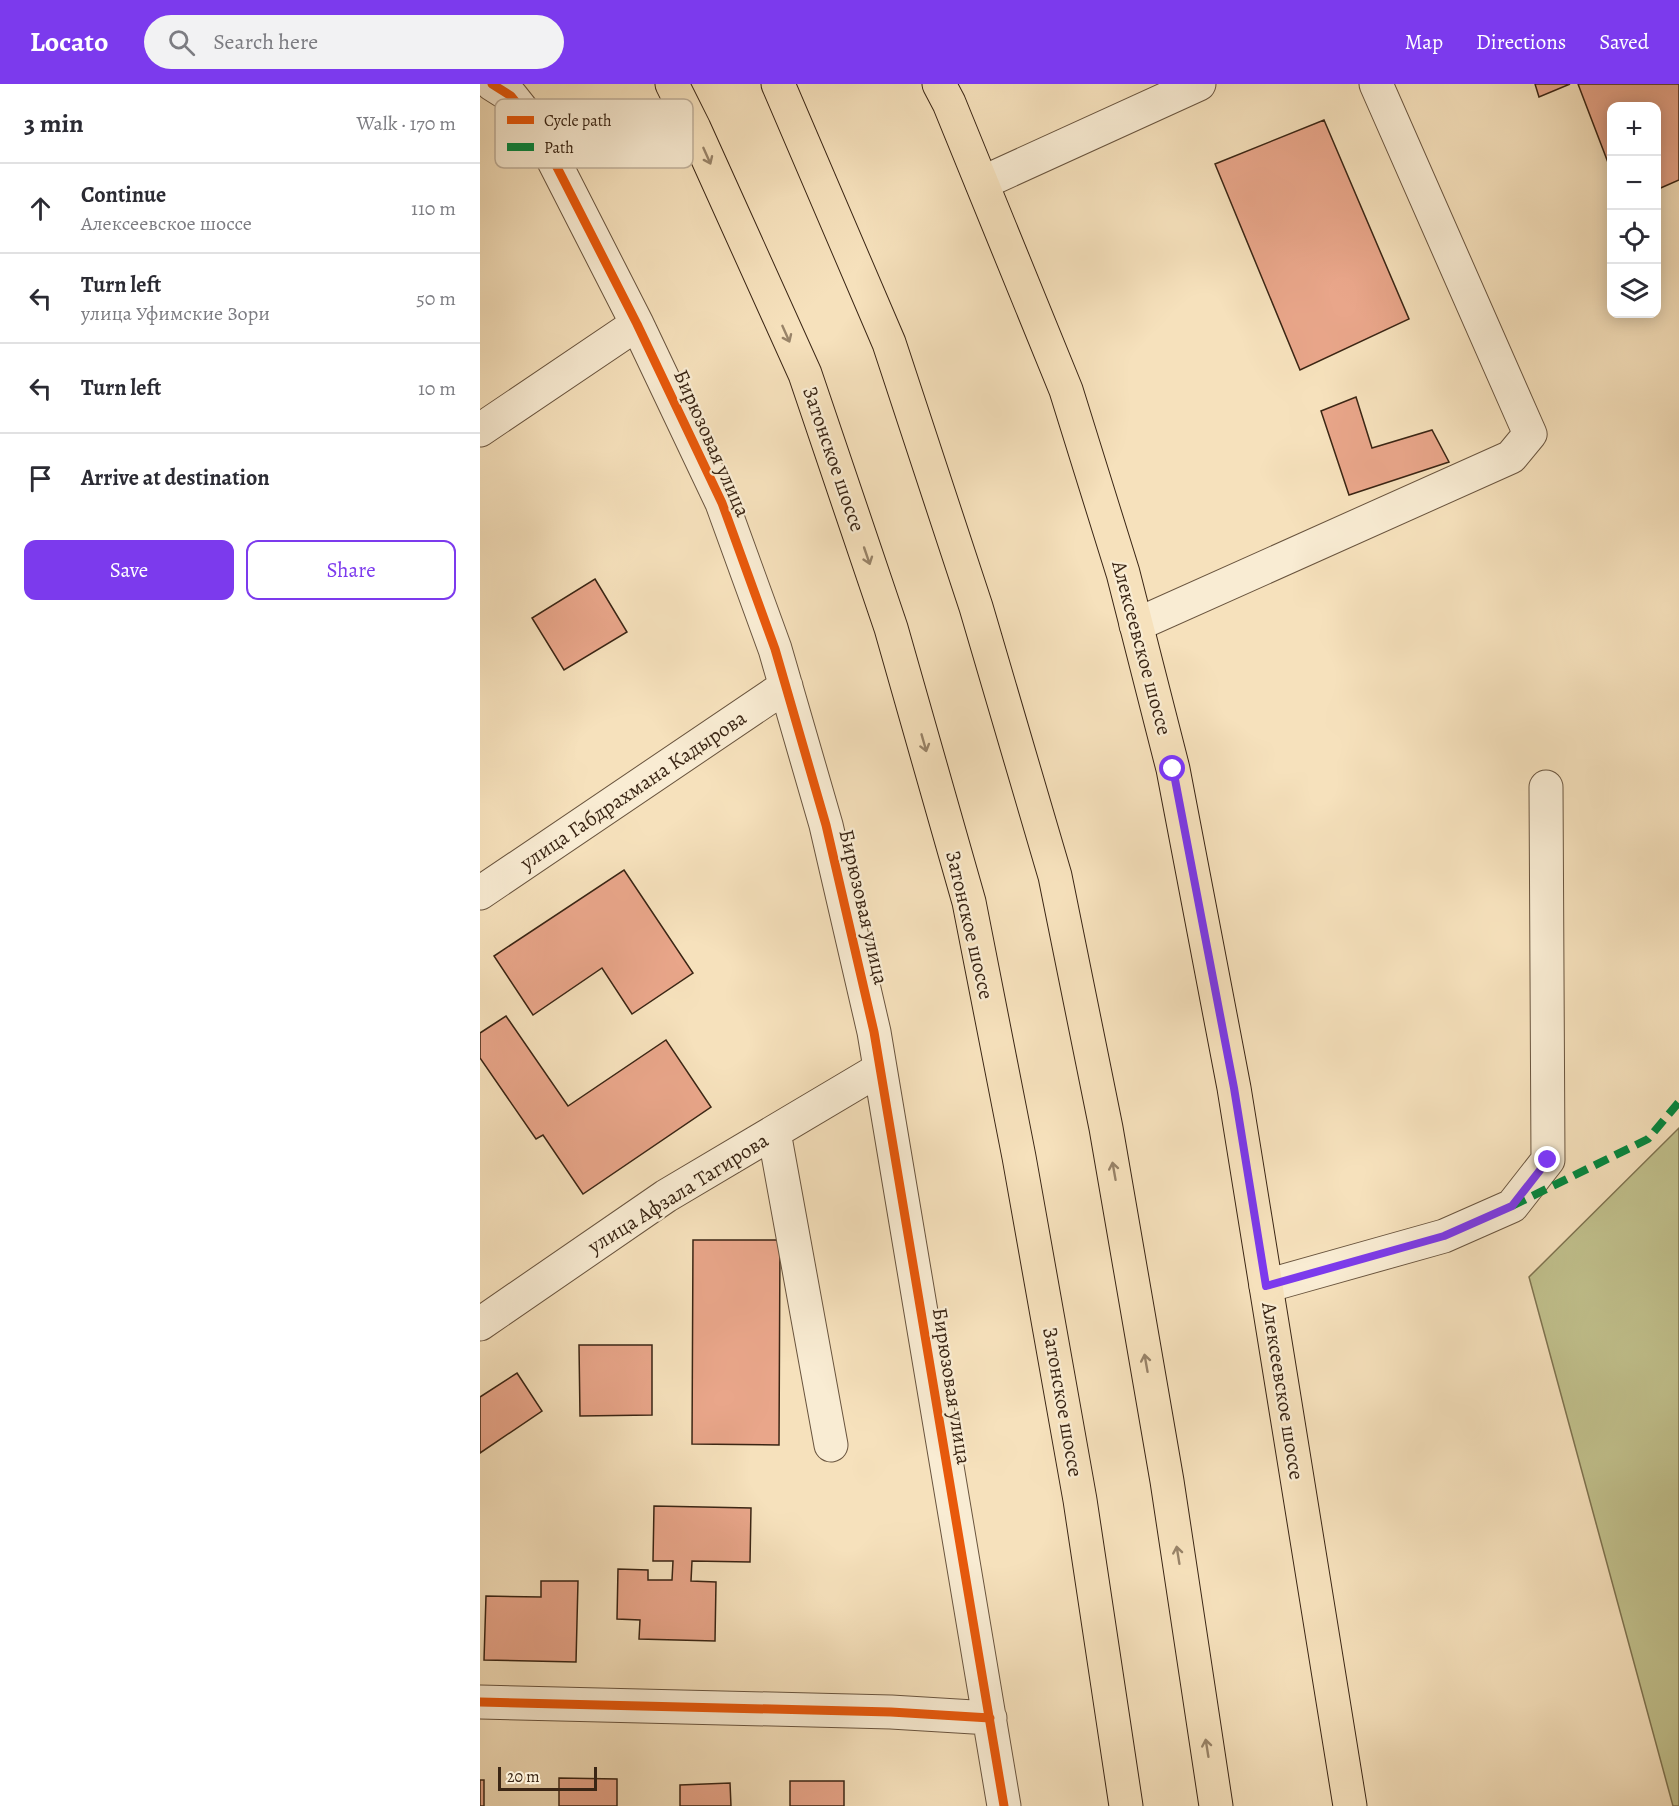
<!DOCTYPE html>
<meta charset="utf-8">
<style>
:root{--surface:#fff;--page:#f2f2f3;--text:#2b2b33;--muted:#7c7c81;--line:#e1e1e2;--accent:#7c3aed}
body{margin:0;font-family:Alegreya,serif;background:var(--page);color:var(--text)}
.controls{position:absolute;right:18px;top:18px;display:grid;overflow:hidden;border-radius:12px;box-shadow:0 3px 15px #0003}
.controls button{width:54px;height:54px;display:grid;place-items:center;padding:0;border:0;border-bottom:2px solid var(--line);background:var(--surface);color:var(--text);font:30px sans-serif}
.scale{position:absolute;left:18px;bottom:15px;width:99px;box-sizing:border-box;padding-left:6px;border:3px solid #3a2514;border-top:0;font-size:16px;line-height:21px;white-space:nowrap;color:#3a2514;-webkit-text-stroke:4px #f9ecd3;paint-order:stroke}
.stop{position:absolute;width:18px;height:18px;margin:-14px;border:4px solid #7c3aed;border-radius:50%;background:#fff}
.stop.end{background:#7c3aed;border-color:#fff;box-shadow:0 2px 6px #0008}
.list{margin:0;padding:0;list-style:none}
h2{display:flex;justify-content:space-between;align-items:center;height:78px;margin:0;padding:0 24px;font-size:26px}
h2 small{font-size:20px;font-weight:400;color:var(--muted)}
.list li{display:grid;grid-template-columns:39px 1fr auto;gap:18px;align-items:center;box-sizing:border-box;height:90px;padding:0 24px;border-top:2px solid var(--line)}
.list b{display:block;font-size:22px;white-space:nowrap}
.list p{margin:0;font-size:20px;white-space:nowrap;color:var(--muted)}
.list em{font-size:20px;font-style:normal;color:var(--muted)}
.actions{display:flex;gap:12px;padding:18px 24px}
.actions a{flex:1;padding:14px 0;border:2px solid var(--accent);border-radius:12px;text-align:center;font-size:21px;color:var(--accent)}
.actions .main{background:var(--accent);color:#fff}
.icon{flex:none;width:33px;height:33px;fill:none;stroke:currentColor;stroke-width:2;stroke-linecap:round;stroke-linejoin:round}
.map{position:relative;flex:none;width:1199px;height:1722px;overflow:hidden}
header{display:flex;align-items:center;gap:36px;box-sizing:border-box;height:84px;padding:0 30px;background:var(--accent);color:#fff}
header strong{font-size:28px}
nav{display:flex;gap:33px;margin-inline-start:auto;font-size:21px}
.search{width:420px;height:54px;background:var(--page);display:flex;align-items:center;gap:15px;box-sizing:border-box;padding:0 21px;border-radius:33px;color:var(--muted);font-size:22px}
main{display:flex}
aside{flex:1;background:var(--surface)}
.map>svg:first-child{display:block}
.green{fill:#c1c18d;stroke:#7e7350;stroke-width:1.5}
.building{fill:#e9a68a;stroke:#3a2514;stroke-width:1.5}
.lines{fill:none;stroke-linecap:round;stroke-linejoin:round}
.minor-casing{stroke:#69543e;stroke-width:35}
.major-casing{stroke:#3a2514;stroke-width:35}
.minor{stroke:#f9ecd3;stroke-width:33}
.major{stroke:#f6e1bc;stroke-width:33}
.quiet{stroke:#00873e;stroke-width:8;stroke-dasharray:15 8;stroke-linecap:butt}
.cycleway-casing{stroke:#f9ecd3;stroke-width:13}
.cycleway{stroke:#e8590c;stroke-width:9}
.oneway{stroke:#988368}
.route{stroke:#7c3aed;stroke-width:8}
.labels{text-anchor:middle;stroke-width:4.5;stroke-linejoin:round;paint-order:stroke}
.street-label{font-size:21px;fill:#3a2514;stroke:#f9ecd3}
.key{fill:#f9ecd3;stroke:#c0b09a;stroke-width:1.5}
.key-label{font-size:16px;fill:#3a2514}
</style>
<header>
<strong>Locato</strong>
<div class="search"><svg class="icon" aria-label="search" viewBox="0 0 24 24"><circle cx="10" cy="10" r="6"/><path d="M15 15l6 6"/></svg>Search here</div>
<nav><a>Map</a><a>Directions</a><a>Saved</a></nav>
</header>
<main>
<aside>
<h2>3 min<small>Walk · 170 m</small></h2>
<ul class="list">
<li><svg class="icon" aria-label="ahead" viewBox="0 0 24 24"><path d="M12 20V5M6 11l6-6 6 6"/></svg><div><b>Continue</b><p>Алексеевское шоссе</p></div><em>110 m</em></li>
<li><svg class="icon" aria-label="left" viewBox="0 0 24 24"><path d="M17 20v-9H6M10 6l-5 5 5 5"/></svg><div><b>Turn left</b><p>улица Уфимские Зори</p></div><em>50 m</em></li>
<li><svg class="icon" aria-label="left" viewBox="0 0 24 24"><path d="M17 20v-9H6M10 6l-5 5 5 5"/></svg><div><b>Turn left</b></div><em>10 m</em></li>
<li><svg class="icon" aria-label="arrive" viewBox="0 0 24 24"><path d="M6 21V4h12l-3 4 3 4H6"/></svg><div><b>Arrive at destination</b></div></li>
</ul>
<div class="actions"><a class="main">Save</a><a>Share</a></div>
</aside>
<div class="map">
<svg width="1199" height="1722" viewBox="0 0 1199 1722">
<rect width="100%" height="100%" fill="#f6e1bc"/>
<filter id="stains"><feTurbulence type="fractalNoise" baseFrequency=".00333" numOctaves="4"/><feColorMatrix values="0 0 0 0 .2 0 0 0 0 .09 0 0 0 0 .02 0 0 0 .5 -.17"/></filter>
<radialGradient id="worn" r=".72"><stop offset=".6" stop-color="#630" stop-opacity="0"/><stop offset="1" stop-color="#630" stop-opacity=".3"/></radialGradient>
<!-- green -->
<path class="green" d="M 1199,1044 L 1199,1722 L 1193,1722 L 1049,1193 Z"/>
<!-- building -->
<path class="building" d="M 1055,0 L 1090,0 L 1059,13 Z
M 1098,0 L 1199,0 L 1199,96 L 1176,106 L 1176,22 L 1132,22 L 1132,89 Z
M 844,36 L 929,235 L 820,286 L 735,80 Z
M 876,313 L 892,364 L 952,346 L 969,378 L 869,411 L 841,327 Z
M 115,495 L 147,548 L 84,586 L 52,534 Z
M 144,786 L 213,889 L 152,930 L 122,884 L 53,931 L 14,872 Z
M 26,932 L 88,1022 L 186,956 L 231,1023 L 103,1110 L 63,1051 L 56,1055 L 0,974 L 0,949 Z
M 213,1156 L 300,1156 L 299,1361 L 212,1360 Z
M 99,1261 L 172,1261 L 172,1331 L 100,1332 Z
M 37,1289 L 62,1327 L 0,1369 L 0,1313 Z
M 174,1422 L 271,1424 L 270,1478 L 212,1477 L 211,1497 L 236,1498 L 235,1557 L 159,1555 L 160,1536 L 137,1535 L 138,1485 L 168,1486 L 168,1496 L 192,1496 L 193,1477 L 173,1477 Z
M 61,1497 L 98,1497 L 96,1578 L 4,1576 L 6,1512 L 61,1513 Z
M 79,1694 L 137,1695 L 137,1722 L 79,1722 Z
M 0,1696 L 4,1696 L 4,1722 L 0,1722 Z
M 310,1697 L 364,1697 L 364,1722 L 310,1722 Z
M 250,1699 L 251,1722 L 200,1722 L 200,1701 Z"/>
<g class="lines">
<!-- minor casing -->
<g class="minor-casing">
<path id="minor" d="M 12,0 L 31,12 L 58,46 L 157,240 L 242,419 L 295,565 L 346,741 L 394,948 L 524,1722
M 502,99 L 719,0
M 0,346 L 157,240
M 656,541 L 1031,373 L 1050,350 L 896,0
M 0,809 L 306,602
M 294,1048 L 351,1361
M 786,1202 L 964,1152 L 1032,1122 L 1068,1076 L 1066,703
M 0,1240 L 186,1112 L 400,985
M 0,1618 L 411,1628 L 510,1634"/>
</g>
<!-- major casing -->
<g class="major-casing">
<path id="major" d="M 192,0 L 214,44 L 325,290 L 411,544 L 489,818 L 539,1073 L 600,1416 L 646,1722
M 298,0 L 409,259 L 496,523 L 575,792 L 626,1044 L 687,1397 L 736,1722
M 459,0 L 469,19 L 586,306 L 643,489 L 693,685 L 754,1004 L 870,1722"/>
</g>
<!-- minor -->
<use href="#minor" class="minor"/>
<!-- major -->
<use href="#major" class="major"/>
<!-- quiet -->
<path class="quiet" d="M 1032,1122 L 1168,1055 L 1199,1018"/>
<!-- cycleway casing -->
<g class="cycleway-casing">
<path id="cycleway" d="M 12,0 L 31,12 L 58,46 L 157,240 L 242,419 L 295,565 L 346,741 L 394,948 L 524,1722
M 0,1618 L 411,1628 L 510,1634"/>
</g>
<!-- cycleway -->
<use href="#cycleway" class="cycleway"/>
</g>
<!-- one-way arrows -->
<defs><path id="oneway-shaft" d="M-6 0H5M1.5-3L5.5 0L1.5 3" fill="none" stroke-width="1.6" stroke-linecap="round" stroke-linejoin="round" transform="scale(1.5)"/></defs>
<g class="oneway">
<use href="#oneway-shaft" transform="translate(227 72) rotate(66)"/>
<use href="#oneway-shaft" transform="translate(306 250) rotate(66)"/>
<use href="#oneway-shaft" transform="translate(387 472) rotate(71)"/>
<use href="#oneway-shaft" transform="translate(444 659) rotate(74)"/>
<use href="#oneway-shaft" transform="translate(634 1087) rotate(-100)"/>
<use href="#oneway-shaft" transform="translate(666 1279) rotate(-100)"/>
<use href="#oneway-shaft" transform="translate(698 1471) rotate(-99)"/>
<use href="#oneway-shaft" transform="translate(727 1664) rotate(-99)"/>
</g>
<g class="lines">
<!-- route -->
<path class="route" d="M 693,685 L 754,1004 L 786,1202 L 964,1152 L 1032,1122 L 1068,1076"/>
</g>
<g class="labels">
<!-- street labels -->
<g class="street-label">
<text transform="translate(232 359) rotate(66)" y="7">Бирюзовая улица</text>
<text transform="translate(354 375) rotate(71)" y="7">Затонское шоссе</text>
<text transform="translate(662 564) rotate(75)" y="7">Алексеевское шоссе</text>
<text transform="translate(153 706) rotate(-34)" y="7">улица Габдрахмана Кадырова</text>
<text transform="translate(384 823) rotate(77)" y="7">Бирюзовая улица</text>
<text transform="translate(490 841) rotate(77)" y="7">Затонское шоссе</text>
<text transform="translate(198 1109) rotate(-32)" y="7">улица Афзала Тагирова</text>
<text transform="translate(472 1302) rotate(81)" y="7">Бирюзовая улица</text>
<text transform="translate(803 1307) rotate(81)" y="7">Алексеевское шоссе</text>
<text transform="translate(583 1318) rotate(80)" y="7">Затонское шоссе</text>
</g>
</g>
<!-- legend -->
<rect x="15" y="15" width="198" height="69" rx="9" class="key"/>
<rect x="27" y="32" width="27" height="8" fill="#e8590c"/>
<rect x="27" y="59" width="27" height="8" fill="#00873e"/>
<g class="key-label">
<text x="64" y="42">Cycle path</text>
<text x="64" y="69">Path</text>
</g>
<rect width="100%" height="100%" filter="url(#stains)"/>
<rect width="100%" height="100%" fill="url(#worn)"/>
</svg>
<div class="controls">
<button>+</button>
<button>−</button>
<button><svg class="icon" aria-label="locate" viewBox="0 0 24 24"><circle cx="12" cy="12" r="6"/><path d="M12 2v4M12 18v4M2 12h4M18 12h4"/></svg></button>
<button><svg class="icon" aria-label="layers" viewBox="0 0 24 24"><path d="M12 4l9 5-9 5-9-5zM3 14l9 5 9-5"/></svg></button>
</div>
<div class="scale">20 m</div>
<div class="stop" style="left:693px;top:685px"></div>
<div class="stop end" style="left:1068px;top:1076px"></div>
</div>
</main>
